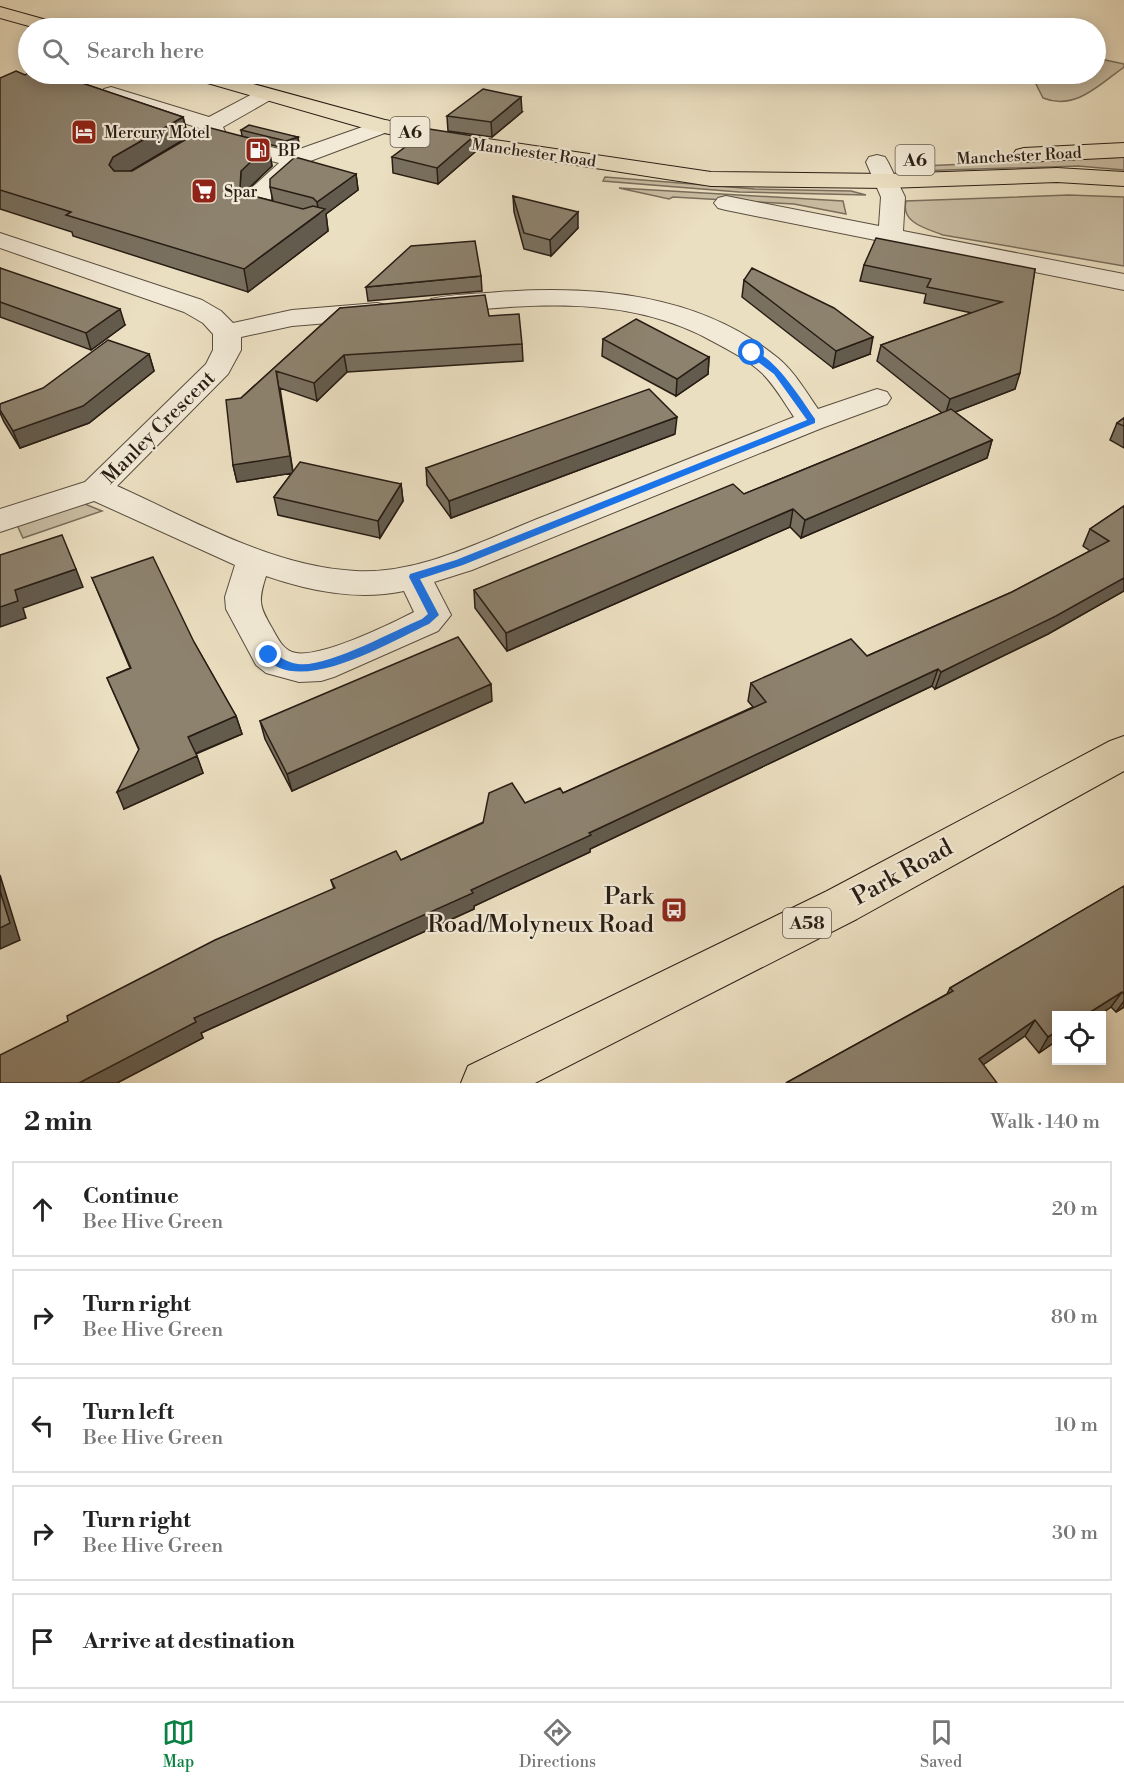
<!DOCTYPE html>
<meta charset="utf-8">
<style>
:root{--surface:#fff;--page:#f2f2f2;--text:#222;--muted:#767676;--line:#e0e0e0;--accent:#0b8043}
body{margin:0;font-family:"Libre Bodoni",serif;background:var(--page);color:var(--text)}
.controls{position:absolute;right:18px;bottom:18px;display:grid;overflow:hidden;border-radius:0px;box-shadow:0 3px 15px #0003}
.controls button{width:54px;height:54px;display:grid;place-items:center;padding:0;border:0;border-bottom:2px solid var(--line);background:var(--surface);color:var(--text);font:30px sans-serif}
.stop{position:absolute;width:18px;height:18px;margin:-14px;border:4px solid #1a73e8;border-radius:50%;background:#fff}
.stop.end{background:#1a73e8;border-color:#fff;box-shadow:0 2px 6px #0008}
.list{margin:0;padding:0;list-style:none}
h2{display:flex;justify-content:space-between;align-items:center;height:78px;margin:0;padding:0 24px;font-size:26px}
h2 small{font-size:20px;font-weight:400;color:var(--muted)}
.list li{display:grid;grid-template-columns:39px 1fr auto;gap:18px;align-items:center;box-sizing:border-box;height:96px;margin:0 12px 12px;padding:0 12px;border:2px solid var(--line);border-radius:0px}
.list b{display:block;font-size:22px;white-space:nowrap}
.list p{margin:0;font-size:20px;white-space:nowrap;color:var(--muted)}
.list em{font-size:20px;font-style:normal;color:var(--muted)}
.icon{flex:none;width:33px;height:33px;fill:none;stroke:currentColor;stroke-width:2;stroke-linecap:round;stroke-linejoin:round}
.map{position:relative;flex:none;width:1124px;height:1083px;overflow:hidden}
.search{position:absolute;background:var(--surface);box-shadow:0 3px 15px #0003;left:18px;right:18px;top:18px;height:66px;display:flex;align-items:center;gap:15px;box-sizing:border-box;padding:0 21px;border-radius:33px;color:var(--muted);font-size:22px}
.sheet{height:618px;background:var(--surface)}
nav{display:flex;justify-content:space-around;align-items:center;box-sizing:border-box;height:84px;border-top:2px solid var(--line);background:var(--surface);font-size:16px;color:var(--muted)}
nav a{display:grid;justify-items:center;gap:3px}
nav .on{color:var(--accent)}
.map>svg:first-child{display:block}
.green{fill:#cabea4;stroke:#796e5c;stroke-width:1.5}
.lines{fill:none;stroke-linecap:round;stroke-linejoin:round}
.minor-casing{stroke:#594e3f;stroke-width:2}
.major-casing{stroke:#281d14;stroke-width:2}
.highway-casing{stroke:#281d14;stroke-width:2}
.minor{fill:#f2ead7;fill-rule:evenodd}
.major{fill:#ebdfc1;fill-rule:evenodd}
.highway{fill:#ebdfc1;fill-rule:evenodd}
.wall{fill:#79705f;stroke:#281d14;stroke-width:1.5}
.shaded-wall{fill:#635b4d;stroke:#281d14;stroke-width:1.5}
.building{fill:#8d826e;stroke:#281d14;stroke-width:1.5}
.route{fill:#1a73e8}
.labels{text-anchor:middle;stroke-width:4.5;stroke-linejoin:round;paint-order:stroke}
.far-poi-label{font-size:16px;fill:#281d14;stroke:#f2ead7;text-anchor:start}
.far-street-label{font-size:16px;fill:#281d14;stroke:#f2ead7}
.shield{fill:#f2ead7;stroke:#655a4e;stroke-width:1.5}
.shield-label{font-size:18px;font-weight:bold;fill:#281d14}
.street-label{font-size:20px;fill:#281d14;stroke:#f2ead7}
.near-street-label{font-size:24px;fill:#281d14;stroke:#f2ead7}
.near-poi-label{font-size:24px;fill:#281d14;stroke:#f2ead7;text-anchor:end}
</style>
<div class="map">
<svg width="1124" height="1083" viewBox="0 0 1124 1083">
<rect width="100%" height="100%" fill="#ebdfc1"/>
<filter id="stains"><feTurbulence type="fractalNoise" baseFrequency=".00333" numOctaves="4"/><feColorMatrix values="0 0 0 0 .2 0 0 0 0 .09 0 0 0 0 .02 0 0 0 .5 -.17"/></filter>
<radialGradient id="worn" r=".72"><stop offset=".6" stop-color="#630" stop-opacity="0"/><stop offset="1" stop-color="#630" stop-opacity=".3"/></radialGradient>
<!-- green -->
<path class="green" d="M 1096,58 L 1124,64 L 1124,67 C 1099,85 1075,111 1043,98 L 1031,74 L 1096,74 Z
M 1124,157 L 1124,170 L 1078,166 L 914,171 L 921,166 Z
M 605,177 L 755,189 L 851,191 L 866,195 L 739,192 L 603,181 Z
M 619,188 L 843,201 L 846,214 L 794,204 L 673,197 L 669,199 Z
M 1069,195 L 1124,197 L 1124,266 L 943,235 C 928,229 900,223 906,201 Z
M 80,502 L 102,511 L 23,538 L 17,525 Z"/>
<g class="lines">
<!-- minor casing -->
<g class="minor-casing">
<path id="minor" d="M 70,74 L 98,74 L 100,76 L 97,80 L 90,82 L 73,78 Z
M 111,87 L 209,117 L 258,91 L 272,91 L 275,95 L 272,99 L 223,127 L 227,136 L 287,151 L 294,151 L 382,120 L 390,121 L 393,126 L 390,131 L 305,163 L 271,194 L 271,205 L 298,211 L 302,216 L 298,221 L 290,223 L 251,214 L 247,209 L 247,192 L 279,163 L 210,145 L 202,129 L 104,97 L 101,93 L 104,89 Z
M 877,155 L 885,157 L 888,162 L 905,197 L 903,231 L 1124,274 L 1124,290 L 726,210 L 718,208 L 714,203 L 718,198 L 726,196 L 879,226 L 881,197 L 866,162 L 869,157 Z
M 0,233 L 202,300 L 221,311 L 233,323 L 292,310 L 377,303 L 386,305 L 390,311 L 386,317 L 377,319 L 292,326 L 241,337 L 241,350 L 228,374 L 117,486 C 193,520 270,566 355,571 C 422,575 489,537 550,514 C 631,482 713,449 794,417 C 784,402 775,386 762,373 C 748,360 729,350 712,341 C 627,294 533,304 440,313 L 431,311 L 427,305 L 431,299 C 453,294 477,294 499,292 C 596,285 700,294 778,358 C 795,372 806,392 818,409 L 877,389 L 887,392 L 891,398 L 887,404 L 822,428 L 472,570 L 434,582 L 451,615 L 438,631 L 334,677 L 321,681 L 299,682 L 266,673 L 256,665 L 226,609 L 225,597 L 235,565 L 94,501 L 0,532 L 0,509 L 85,482 L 206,364 L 213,350 L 213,334 L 203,323 L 184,312 L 0,248 ZM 266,576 C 310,591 357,601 404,591 L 414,612 C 391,624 315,661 292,652 C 282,648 277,637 272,628 C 259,606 258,601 266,576 Z"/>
</g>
<!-- major casing -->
<g class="major-casing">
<path id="major" d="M 0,7 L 61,24 L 63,28 L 36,28 L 0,18 Z
M 187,74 L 217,74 L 385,120 L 440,132 L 711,172 L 887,174 L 1057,168 L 1124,172 L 1124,186 L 1057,182 L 887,188 L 711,186 L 440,144 L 374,131 L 190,78 Z
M 1124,143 L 1124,157 L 1024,162 L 1016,160 L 1013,155 L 1016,150 L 1024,148 Z"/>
</g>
<!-- highway casing -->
<g class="highway-casing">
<path id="highway" d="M 1124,736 L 1124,771 L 857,919 L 535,1083 L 461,1083 L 468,1066 L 827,891 L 1110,741 Z"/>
</g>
<!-- minor -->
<use href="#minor" class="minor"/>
<!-- major -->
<use href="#major" class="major"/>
<!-- highway -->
<use href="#highway" class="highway"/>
</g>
<!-- wall -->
<path class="wall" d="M 70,74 L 72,80 L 183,117 L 188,137 L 131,171 L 242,136 L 241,130 L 298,137 L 299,145 L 287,149 L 268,144 L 272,166 L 245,192 L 245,194 L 273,201 L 270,187 L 356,174 L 358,190 L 326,214 L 328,231 L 248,292 L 73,236 L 72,232 L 0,209 L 0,78 L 25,75 Z
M 522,112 L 492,137 L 448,131 L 447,116 Z
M 475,152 L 438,184 L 393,173 L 392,157 Z
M 513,196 L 578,228 L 551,256 L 524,249 L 514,212 Z
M 864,265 L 1035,269 L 1015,389 L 955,412 L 992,440 L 987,458 L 801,538 L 790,527 L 507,651 L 475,608 L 474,590 L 744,494 L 942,413 L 877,361 L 881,345 L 972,313 L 924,303 L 926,294 L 860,281 Z
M 0,268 L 125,325 L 91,350 L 0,317 Z
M 481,276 L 482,291 L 368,301 L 366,287 Z
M 744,280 L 870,354 L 833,368 L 742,297 Z
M 340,308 L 489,316 L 522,344 L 523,361 L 347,372 L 317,401 L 280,388 L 293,472 L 401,484 L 403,501 L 380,538 L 278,515 L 274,497 L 292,473 L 237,482 L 233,465 L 241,398 Z
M 603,339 L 709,357 L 708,374 L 676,396 L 602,356 Z
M 149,354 L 154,371 L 89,423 L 20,448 L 4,422 L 0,413 L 0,404 Z
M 1124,418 L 1124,448 L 1110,440 L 1117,423 Z
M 675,434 L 451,518 L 427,485 L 426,468 Z
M 1124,506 L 1124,591 L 1048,634 L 935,689 L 932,686 L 590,849 L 590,852 L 474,906 L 474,909 L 201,1033 L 203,1038 L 117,1083 L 0,1083 L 68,1021 L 334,889 L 331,880 L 401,860 L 525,803 L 563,793 L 753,707 L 748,701 L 751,683 L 867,656 L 1012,592 L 1090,551 L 1083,546 L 1090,529 Z
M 92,578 L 194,642 L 236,716 L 242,734 L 196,754 L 203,773 L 124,809 L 139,750 L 107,678 L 130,668 Z
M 492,701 L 292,791 L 265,739 L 260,721 Z
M 1124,886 L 1124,1007 L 1116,1012 L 1111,1007 L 1098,1016 L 1056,1016 L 1056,1041 L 1039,1053 L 1025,1036 L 786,1083 L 947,994 L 950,988 Z"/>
<!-- shaded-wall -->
<path class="shaded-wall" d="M 521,97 L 522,112 L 492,137 L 491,122 Z
M 183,117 L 188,137 L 119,178 L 109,165 L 113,157 Z
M 474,136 L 475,152 L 438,184 L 437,168 Z
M 298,137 L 299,145 L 287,149 L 286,141 Z
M 268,143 L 272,166 L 245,192 L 245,209 L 240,188 L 241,171 Z
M 356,174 L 358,190 L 326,214 L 328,231 L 248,292 L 244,269 L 319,214 L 317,202 Z
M 578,212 L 578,228 L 551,256 L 550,240 Z
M 120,309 L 125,325 L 91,350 L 86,333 Z
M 873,337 L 870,354 L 833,368 L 836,351 Z
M 149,354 L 154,371 L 89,423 L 20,448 L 13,431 Z
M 344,355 L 347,372 L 317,401 L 314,383 Z
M 709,357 L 708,374 L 676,396 L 677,379 Z
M 276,371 L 293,473 L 237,482 L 233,465 Z
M 1020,373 L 1015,389 L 945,416 L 950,399 Z
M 677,417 L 675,434 L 451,518 L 449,501 Z
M 992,440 L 987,458 L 801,538 L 805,520 Z
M 401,484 L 403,501 L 380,538 L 378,521 Z
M 793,509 L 790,527 L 507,651 L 506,633 Z
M 76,569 L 83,587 L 23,608 L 26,618 L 0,627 L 0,607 L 15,590 Z
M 1124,578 L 1124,591 L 1048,634 L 935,689 L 941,672 Z
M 938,669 L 932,686 L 590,849 L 590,852 L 474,906 L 474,909 L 201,1033 L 203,1038 L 117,1083 L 79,1083 L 194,1018 L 471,890 L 589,833 Z
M 491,684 L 492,701 L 292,791 L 287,774 Z
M 236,716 L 242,734 L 194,754 L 188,737 Z
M 197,756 L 203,773 L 124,809 L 117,792 Z
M 0,875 L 20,940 L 0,949 Z
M 1122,992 L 1111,1007 L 1098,1016 L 1084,1016 Z
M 1124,1001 L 1124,1007 L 1116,1012 Z
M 1035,1020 L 1025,1036 L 970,1074 L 979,1059 Z
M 1056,1032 L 1056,1041 L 1039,1053 L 1048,1037 Z"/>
<!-- building -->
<path class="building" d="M 16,71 L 25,75 L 28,73 L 70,74 L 70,79 L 183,117 L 113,157 L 109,165 L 114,171 L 132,171 L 207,127 L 268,143 L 265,144 L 269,145 L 241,171 L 240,188 L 245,194 L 303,209 L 313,206 L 325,209 L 244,269 L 66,215 L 71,212 L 0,190 L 0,78 Z
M 483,89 L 521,97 L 491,122 L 447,116 Z
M 249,125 L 298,137 L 286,141 L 241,130 Z
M 429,129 L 474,136 L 437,168 L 392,157 Z
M 295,157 L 356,174 L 317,202 L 313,198 L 270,187 L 270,179 Z
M 513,196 L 578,212 L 550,240 L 524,233 Z
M 876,238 L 1035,269 L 1020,373 L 950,399 L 881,345 L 1002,302 L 927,287 L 931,279 L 864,265 Z
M 475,241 L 481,276 L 366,287 L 411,246 Z
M 0,268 L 120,309 L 86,333 L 0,302 Z
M 752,268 L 834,308 L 873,337 L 836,351 L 744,280 Z
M 485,295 L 489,316 L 519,314 L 522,344 L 344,355 L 314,383 L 276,371 L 290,456 L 233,465 L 226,400 L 241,398 L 340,308 Z
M 636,319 L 709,357 L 677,379 L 603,339 Z
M 108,340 L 149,354 L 83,406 L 13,431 L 0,410 L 0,404 L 43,388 Z
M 649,389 L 677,417 L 449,501 L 426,468 Z
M 951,409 L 992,440 L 805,520 L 793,509 L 506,633 L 474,590 L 733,484 L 744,494 Z
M 1124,418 L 1124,426 L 1117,423 Z
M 300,462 L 401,484 L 378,521 L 274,497 Z
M 1124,506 L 1124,578 L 1056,616 L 941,672 L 938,669 L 589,833 L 591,835 L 471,890 L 473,893 L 194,1018 L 196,1022 L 79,1083 L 0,1083 L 0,1055 L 68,1021 L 67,1016 L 215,940 L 335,888 L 331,880 L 396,851 L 401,860 L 483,823 L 489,793 L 512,783 L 525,803 L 560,788 L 563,793 L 766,702 L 751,683 L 851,639 L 867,656 L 1012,592 L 1109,541 L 1090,529 Z
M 62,535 L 76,569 L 15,590 L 18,601 L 0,607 L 0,555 Z
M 153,557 L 194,642 L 236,716 L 188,737 L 197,756 L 117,792 L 139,749 L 107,678 L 131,668 L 92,578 Z
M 458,637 L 491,684 L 287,774 L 260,721 Z
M 1124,886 L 1124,994 L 1122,992 L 1084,1016 L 1056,1016 L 1056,1032 L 1048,1037 L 1035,1020 L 979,1059 L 997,1083 L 786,1083 L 953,991 L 950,988 Z
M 0,891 L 10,923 L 0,928 Z"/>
<!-- route -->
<path class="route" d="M 749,351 C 771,350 803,402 815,419 L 815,423 L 463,565 L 420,579 L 439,615 L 429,624 C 391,641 296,700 263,655 L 269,651 C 279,655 286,663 298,664 C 327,668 393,631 422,619 L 428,614 L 409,577 L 410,574 L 456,560 L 807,420 L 774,374 L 749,355 Z"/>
<!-- icons -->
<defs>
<g id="hotel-square" transform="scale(1.35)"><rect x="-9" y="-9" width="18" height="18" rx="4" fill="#8f2418" stroke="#f2ead7"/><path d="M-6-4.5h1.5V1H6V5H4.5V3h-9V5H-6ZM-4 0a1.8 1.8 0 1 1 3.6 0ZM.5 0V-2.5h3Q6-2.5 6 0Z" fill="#fff"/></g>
<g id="fuel-square" transform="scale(1.35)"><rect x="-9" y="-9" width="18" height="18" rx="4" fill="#8f2418" stroke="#f2ead7"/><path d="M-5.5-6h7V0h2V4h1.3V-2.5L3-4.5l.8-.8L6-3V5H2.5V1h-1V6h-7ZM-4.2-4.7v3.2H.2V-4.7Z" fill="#fff"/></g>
<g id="supermarket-square" transform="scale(1.35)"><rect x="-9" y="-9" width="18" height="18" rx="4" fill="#8f2418" stroke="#f2ead7"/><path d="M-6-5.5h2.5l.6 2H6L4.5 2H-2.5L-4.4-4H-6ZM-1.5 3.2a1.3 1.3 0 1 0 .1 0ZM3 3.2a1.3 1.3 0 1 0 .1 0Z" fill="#fff"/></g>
<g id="bus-square" transform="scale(1.35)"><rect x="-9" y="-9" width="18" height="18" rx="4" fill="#8f2418" stroke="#f2ead7"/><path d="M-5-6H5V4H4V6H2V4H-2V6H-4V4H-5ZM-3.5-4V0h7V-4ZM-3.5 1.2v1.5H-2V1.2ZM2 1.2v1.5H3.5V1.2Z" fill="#fff"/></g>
</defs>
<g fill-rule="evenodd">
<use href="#hotel-square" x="84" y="132"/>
<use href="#fuel-square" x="258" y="150"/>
<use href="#supermarket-square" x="204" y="191"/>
<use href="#bus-square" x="674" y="910"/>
</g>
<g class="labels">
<!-- far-poi labels -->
<g class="far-poi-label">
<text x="104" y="138">Mercury Motel</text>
<text x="278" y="156">BP</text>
<text x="224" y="197">Spar</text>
</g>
<!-- far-street labels -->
<g class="far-street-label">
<text transform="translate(534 152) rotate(8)" y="6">Manchester Road</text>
<text transform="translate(1019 155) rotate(-3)" y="6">Manchester Road</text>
</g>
<!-- shield labels -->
<g class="shield">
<rect x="390.5" y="117" width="39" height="30" rx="4.5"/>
<rect x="895.5" y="145" width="39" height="30" rx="4.5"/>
<rect x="783" y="908" width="48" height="30" rx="4.5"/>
</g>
<g class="shield-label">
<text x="410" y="138">A6</text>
<text x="915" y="166">A6</text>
<text x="807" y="929">A58</text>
</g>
<!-- street labels -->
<g class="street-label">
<text transform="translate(158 427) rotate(-45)" y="7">Manley Crescent</text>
</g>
<!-- near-street labels -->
<g class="near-street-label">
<text transform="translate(902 872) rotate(-29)" y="8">Park Road</text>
</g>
<!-- near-poi labels -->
<g class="near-poi-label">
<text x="654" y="904">Park<tspan x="654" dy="28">Road/Molyneux Road</tspan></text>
</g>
</g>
<rect width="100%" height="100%" filter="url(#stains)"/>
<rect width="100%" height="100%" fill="url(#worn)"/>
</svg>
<div class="controls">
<button><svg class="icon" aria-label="locate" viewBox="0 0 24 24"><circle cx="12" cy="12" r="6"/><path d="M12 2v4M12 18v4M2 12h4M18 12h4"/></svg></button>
</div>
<div class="stop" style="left:752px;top:353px"></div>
<div class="stop end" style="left:269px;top:655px"></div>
<div class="search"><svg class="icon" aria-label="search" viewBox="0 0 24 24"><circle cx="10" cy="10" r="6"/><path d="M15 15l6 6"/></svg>Search here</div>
</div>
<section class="sheet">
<h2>2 min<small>Walk · 140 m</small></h2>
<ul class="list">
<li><svg class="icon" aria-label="ahead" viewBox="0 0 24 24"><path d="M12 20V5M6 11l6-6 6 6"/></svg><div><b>Continue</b><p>Bee Hive Green</p></div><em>20 m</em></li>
<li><svg class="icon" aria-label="right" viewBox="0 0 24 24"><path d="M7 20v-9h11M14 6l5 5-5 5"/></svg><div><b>Turn right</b><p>Bee Hive Green</p></div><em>80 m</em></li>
<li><svg class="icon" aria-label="left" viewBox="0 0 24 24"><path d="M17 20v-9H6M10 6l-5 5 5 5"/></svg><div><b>Turn left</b><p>Bee Hive Green</p></div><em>10 m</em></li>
<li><svg class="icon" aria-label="right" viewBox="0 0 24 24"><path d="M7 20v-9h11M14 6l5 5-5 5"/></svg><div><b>Turn right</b><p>Bee Hive Green</p></div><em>30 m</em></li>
<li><svg class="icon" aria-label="arrive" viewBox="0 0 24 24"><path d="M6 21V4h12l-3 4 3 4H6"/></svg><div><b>Arrive at destination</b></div></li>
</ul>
</section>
<nav>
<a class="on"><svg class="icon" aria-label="map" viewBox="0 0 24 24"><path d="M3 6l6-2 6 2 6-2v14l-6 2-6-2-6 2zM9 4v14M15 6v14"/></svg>Map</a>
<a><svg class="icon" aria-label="directions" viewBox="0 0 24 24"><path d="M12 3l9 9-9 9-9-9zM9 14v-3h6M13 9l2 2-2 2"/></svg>Directions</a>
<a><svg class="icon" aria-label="saved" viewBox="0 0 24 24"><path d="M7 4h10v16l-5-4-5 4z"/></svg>Saved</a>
</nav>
